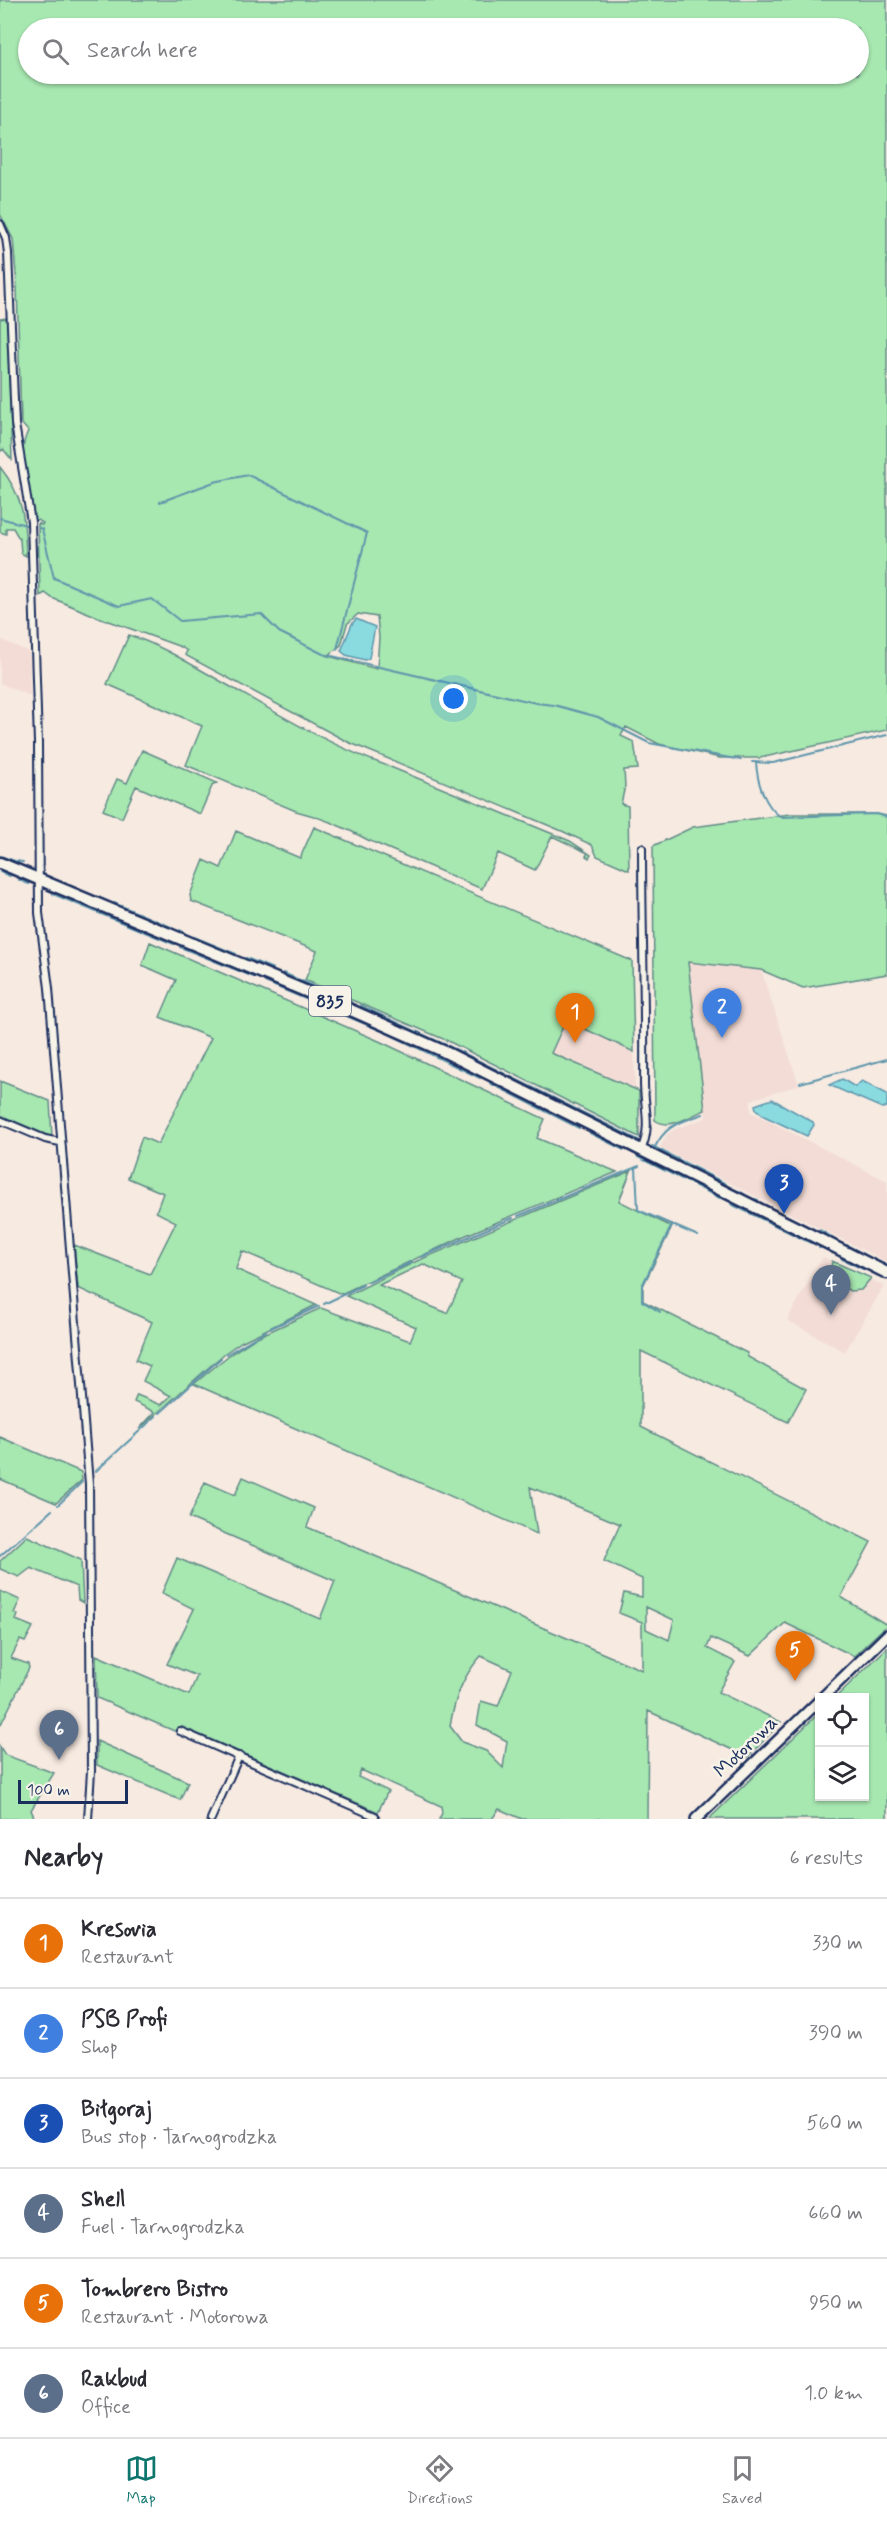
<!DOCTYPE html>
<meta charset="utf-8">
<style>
:root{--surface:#fff;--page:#f7f7f7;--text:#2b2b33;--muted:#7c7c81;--line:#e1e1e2;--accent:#0f766e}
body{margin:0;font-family:Mynerve,sans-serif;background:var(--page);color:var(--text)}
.controls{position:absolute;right:18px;bottom:18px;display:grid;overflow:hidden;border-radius:0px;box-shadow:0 2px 4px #0004}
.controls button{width:54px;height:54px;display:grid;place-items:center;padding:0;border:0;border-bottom:2px solid var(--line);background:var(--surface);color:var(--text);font:30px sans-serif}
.scale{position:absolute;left:18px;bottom:15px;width:110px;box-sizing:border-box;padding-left:6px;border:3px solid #1b2f5e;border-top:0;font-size:16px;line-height:21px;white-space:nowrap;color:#1b2f5e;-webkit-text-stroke:4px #f7f3e8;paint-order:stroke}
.you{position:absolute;left:454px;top:699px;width:21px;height:21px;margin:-15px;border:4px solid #fff;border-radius:50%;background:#1a73e8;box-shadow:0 0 0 9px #1a73e833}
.badge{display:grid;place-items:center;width:39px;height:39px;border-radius:50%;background:var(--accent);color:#fff;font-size:20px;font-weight:700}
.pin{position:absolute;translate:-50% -50px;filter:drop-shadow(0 2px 3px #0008)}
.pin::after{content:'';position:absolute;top:32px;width:21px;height:18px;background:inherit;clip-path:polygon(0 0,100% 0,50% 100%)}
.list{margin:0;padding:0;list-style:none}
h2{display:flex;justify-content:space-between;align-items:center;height:78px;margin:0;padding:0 24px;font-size:26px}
h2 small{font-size:20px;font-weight:400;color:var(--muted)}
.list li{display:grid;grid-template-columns:39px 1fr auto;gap:18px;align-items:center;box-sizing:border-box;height:90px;padding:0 24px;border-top:2px solid var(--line)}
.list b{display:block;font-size:22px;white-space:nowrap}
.list p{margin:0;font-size:20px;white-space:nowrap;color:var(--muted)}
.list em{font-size:20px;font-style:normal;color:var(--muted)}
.icon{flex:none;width:33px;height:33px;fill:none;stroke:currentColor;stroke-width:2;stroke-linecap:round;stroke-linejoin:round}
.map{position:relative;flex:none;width:887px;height:1819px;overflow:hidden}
.search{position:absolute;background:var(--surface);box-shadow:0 2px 4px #0004;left:18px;right:18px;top:18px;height:66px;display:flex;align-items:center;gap:15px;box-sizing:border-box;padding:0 21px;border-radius:33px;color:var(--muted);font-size:22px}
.sheet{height:618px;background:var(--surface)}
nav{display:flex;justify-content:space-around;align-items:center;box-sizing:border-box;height:84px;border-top:2px solid var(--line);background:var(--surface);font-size:16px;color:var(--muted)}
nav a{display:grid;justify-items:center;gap:3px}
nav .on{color:var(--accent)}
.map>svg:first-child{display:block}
.built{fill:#f3dcd6}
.green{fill:#a7e7b0;stroke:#618b87;stroke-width:1.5;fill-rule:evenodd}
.water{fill:#8adbe0;stroke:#5e96ac;stroke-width:1.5}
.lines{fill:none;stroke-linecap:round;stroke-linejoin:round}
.stream{stroke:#5e96ac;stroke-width:2}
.street-casing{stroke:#1b2f5e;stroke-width:10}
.secondary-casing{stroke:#1b2f5e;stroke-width:14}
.primary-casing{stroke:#1b2f5e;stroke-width:15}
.street{stroke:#f7f3e8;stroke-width:6}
.secondary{stroke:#f7f3e8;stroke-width:9}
.primary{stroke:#f7f3e8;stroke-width:10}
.labels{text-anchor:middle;stroke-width:5;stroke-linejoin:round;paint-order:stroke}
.shield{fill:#f7f3e8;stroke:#5d6a87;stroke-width:1.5}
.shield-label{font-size:18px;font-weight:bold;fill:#1b2f5e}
.street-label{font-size:20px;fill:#1b2f5e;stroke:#f7f3e8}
</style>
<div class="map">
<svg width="887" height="1819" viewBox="0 0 887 1819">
<rect width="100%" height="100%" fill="#f7eae1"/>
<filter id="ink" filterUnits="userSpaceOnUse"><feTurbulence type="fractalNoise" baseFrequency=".0167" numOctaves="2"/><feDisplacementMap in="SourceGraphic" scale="12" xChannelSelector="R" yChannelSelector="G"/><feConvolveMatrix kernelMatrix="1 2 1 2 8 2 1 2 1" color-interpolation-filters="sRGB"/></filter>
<g filter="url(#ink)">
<!-- built -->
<path class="built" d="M 0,639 L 29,652 L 30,696 L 0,683 Z
M 688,962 L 761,970 L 799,1085 L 751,1100 L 751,1112 L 887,1181 L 887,1262 L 660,1148 L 667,1135 L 675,1129 L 706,1118 Z
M 565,1019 L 634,1052 L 635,1089 L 551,1053 Z
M 823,1257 L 884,1286 L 845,1352 L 787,1320 Z"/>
<!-- green -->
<path class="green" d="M 0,0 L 887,0 L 887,730 L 760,758 L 720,758 L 659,744 L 626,727 L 621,736 L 634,742 L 638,769 L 624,770 L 625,786 L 621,804 L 628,806 L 629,870 L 597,856 L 592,845 L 562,831 L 348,742 L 185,655 L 187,651 L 181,647 L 98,617 L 52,598 L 45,593 L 40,596 L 38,526 L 38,523 L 42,525 L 43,523 L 38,520 L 34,520 C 30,493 15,457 28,431 L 21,423 L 17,286 L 13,239 L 0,214 ZM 28,28 L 858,28 L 858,74 L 28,74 ZM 358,614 L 377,617 L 379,637 L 377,669 L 328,656 L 341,645 L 347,624 Z
M 7,318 L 12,460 L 3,449 L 0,452 L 0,319 Z
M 0,467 C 24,497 25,519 26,556 L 21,553 L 20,540 L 13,528 L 6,528 L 6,534 L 0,532 Z
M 129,635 C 160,645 187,662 215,678 C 272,710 327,745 388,766 L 570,841 L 591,855 L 589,858 L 586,856 L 588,853 L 552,836 L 535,870 L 498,853 L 482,889 L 368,840 C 346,828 321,817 296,811 L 186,765 L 202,726 L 107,684 Z
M 142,750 L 217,783 L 213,784 L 200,814 L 136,786 L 122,818 L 103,810 L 117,779 L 127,783 Z
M 790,814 L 878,814 L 887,816 L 887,974 L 803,988 L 761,970 L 688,962 L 705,1110 C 690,1116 669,1131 655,1120 L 653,846 L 693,827 Z
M 314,827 L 632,961 L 634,1052 L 566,1020 L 551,1053 L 639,1091 L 639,1137 L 448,1041 L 305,980 L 317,951 L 191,901 L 190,895 L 204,860 L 221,868 L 236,831 L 300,858 Z
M 150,942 L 379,1041 L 545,1119 L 537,1138 L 617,1172 L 464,1236 L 341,1294 L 242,1251 L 236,1269 L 316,1305 L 241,1342 L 225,1353 L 139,1429 L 155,1412 L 134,1402 L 137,1395 L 161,1405 L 171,1396 L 143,1381 L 150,1366 L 136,1360 L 152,1322 L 78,1288 L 74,1245 L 150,1274 L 176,1222 L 156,1212 L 163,1193 L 128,1178 L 142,1137 L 158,1144 L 211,1038 L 160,1017 L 176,980 L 142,965 Z
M 0,1081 L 50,1101 L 52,1137 L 0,1115 Z
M 631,1171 L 619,1201 L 672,1227 L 643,1286 L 643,1301 L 747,1353 L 748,1357 L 806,1389 L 788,1422 L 641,1351 L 641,1427 L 871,1542 L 841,1597 L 887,1625 L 854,1656 L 785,1623 L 750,1656 L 711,1638 L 707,1648 L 735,1662 L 718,1692 L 781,1722 L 748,1757 L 648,1711 L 647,1819 L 522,1819 L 499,1809 L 492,1819 L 439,1819 L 442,1813 L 441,1806 L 361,1770 L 358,1777 L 388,1791 L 378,1812 L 182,1727 L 179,1733 L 97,1698 L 96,1655 L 189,1695 L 197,1676 L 167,1664 L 194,1609 L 162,1593 L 177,1558 L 320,1619 L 335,1581 L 189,1518 L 205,1482 L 235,1495 L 243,1477 L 314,1508 L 307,1527 L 642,1670 L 642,1622 L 619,1613 L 624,1593 L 642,1597 L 642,1579 L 604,1561 L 620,1524 L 530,1487 L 537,1534 L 194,1384 L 229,1355 L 257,1337 L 321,1308 L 410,1341 L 416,1327 L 346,1296 L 417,1261 ZM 423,1264 L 462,1282 L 447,1313 L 379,1285 ZM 646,1607 L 674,1620 L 669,1640 L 646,1629 ZM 481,1656 L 512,1670 L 498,1706 L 481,1701 L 477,1725 L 507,1741 L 503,1768 L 486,1751 L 462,1742 L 450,1726 C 455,1698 462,1677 481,1656 Z
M 832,1261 L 871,1278 L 861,1290 L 850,1291 L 829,1278 Z
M 0,1437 L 81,1472 L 82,1480 L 56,1503 L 0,1479 Z
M 27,1536 L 81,1560 L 83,1603 L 78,1600 L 77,1587 L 31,1568 L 19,1577 L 0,1569 L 0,1561 Z
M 0,1591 L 20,1600 L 14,1613 L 18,1615 L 16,1620 L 33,1627 L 25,1642 L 20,1640 L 11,1658 L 28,1664 L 29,1668 L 0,1726 Z
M 887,1648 L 887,1819 L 709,1819 L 819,1713 L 820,1796 L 864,1796 L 864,1698 L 836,1697 Z
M 97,1741 L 188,1782 L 180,1800 L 97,1765 Z
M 0,1747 L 5,1755 L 54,1773 L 31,1810 L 35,1819 L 0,1819 Z"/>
<!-- water -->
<path class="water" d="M 356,619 L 375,627 L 369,658 L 365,660 L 346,655 L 341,651 L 352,624 Z
M 842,1079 L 855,1087 L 862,1081 L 887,1094 L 887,1107 L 882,1108 L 829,1085 Z
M 772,1099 L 813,1122 L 814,1125 L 807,1136 L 764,1116 L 756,1109 L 755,1105 Z"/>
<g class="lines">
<!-- stream -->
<path class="stream" d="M 160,502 L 214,482 L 248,475 L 367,533 L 337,649
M 0,518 L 26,525
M 39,528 L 42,529 L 54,578 L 119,606 L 152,599 L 180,621 L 261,614 L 279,632 L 323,654 L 536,703 L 554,705 L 598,717 L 649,743 L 741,760
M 752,762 L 773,763 L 887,735
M 756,762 C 757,781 764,806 781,817 L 875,814 L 887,817
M 0,856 L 15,861 L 23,862
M 0,872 L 10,876
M 19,880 L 29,884
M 53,894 L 174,944
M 114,903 L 171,927
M 180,930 L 185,933
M 194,937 L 236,954
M 180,947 L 254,977
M 246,958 L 273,969
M 283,973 L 351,1002
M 265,982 L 387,1033 L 480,1078
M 361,1006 L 459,1051 L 638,1140
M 490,1083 L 579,1128
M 800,1083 L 887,1059
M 590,1133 L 624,1150
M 652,1146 L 726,1184
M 654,1149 C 666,1124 679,1123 703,1114
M 638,1157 L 720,1198
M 636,1167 L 638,1210 L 698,1236
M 739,1191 L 744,1194
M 755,1199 L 758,1200
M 731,1204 L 811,1243
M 518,1216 L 639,1166
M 820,1230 L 832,1237
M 847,1245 L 870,1258
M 819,1248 L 820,1248
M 421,1257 L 513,1218
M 842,1259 L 863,1269
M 369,1282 L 412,1262
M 324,1304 L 363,1285
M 660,1312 L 642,1301 L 642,1286 L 672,1225
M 271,1328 L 319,1306
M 227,1354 L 266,1331
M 160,1413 L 221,1358
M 96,1471 L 156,1416
M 58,1505 L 82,1482
M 0,1556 L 52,1510"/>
<!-- street casing -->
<g class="street-casing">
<path id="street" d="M 0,224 L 6,238 L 8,253 L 15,424 L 31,522 L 38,743 L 39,913 L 49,988 L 89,1484 L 91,1771 L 88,1819
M 0,1120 L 45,1139 L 60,1142
M 641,1150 C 652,1127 644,1107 644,1083 C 645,1005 642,927 642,848
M 180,1731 L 375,1816 L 374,1819
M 211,1819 L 239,1756"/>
</g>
<!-- secondary casing -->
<g class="secondary-casing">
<path id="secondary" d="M 822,1698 L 887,1635
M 696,1819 L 820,1700"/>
</g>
<!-- primary casing -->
<g class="primary-casing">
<path id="primary" d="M 0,863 L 353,1011 L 443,1051 L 887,1273"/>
</g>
<!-- street -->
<use href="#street" class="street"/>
<!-- secondary -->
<use href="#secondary" class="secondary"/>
<!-- primary -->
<use href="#primary" class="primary"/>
</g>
</g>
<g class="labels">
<!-- shield labels -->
<rect class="shield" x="309" y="986" width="42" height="30" rx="4.5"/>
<g class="shield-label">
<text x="330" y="1007">835</text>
</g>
<!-- street labels -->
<g class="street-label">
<text transform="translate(745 1746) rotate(-44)" y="7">Motorowa</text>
</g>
</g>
</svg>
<div class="controls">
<button><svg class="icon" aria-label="locate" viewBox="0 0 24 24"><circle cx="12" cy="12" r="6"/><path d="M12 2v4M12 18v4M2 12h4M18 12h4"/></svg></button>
<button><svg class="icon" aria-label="layers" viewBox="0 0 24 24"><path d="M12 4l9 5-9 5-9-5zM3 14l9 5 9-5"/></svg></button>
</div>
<div class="scale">100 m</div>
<div class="you"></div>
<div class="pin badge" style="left:575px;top:1043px;background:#e8710a">1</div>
<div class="pin badge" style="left:722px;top:1038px;background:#3f7fe0">2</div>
<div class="pin badge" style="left:784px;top:1214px;background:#1a4fb4">3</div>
<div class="pin badge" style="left:831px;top:1315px;background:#5c6f8a">4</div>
<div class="pin badge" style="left:795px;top:1681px;background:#e8710a">5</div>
<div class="pin badge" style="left:59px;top:1760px;background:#5c6f8a">6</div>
<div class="search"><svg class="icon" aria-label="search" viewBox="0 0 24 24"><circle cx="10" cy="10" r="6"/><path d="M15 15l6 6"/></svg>Search here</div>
</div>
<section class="sheet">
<h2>Nearby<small>6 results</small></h2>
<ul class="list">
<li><span class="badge" style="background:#e8710a">1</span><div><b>Kresovia</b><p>Restaurant</p></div><em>330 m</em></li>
<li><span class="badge" style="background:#3f7fe0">2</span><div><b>PSB Profi</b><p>Shop</p></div><em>390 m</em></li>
<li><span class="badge" style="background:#1a4fb4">3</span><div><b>Biłgoraj</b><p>Bus stop · Tarnogrodzka</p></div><em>560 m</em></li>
<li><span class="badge" style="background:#5c6f8a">4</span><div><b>Shell</b><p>Fuel · Tarnogrodzka</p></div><em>660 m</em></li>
<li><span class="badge" style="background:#e8710a">5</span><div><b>Tombrero Bistro</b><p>Restaurant · Motorowa</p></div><em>950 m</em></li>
<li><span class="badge" style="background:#5c6f8a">6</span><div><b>Rakbud</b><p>Office</p></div><em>1.0 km</em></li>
</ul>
</section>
<nav>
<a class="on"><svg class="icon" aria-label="map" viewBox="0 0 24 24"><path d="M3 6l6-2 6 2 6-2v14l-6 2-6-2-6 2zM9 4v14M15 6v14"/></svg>Map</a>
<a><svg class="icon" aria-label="directions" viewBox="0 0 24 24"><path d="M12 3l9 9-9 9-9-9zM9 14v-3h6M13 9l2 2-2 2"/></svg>Directions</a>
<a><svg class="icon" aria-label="saved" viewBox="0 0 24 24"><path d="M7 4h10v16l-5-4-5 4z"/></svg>Saved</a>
</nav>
